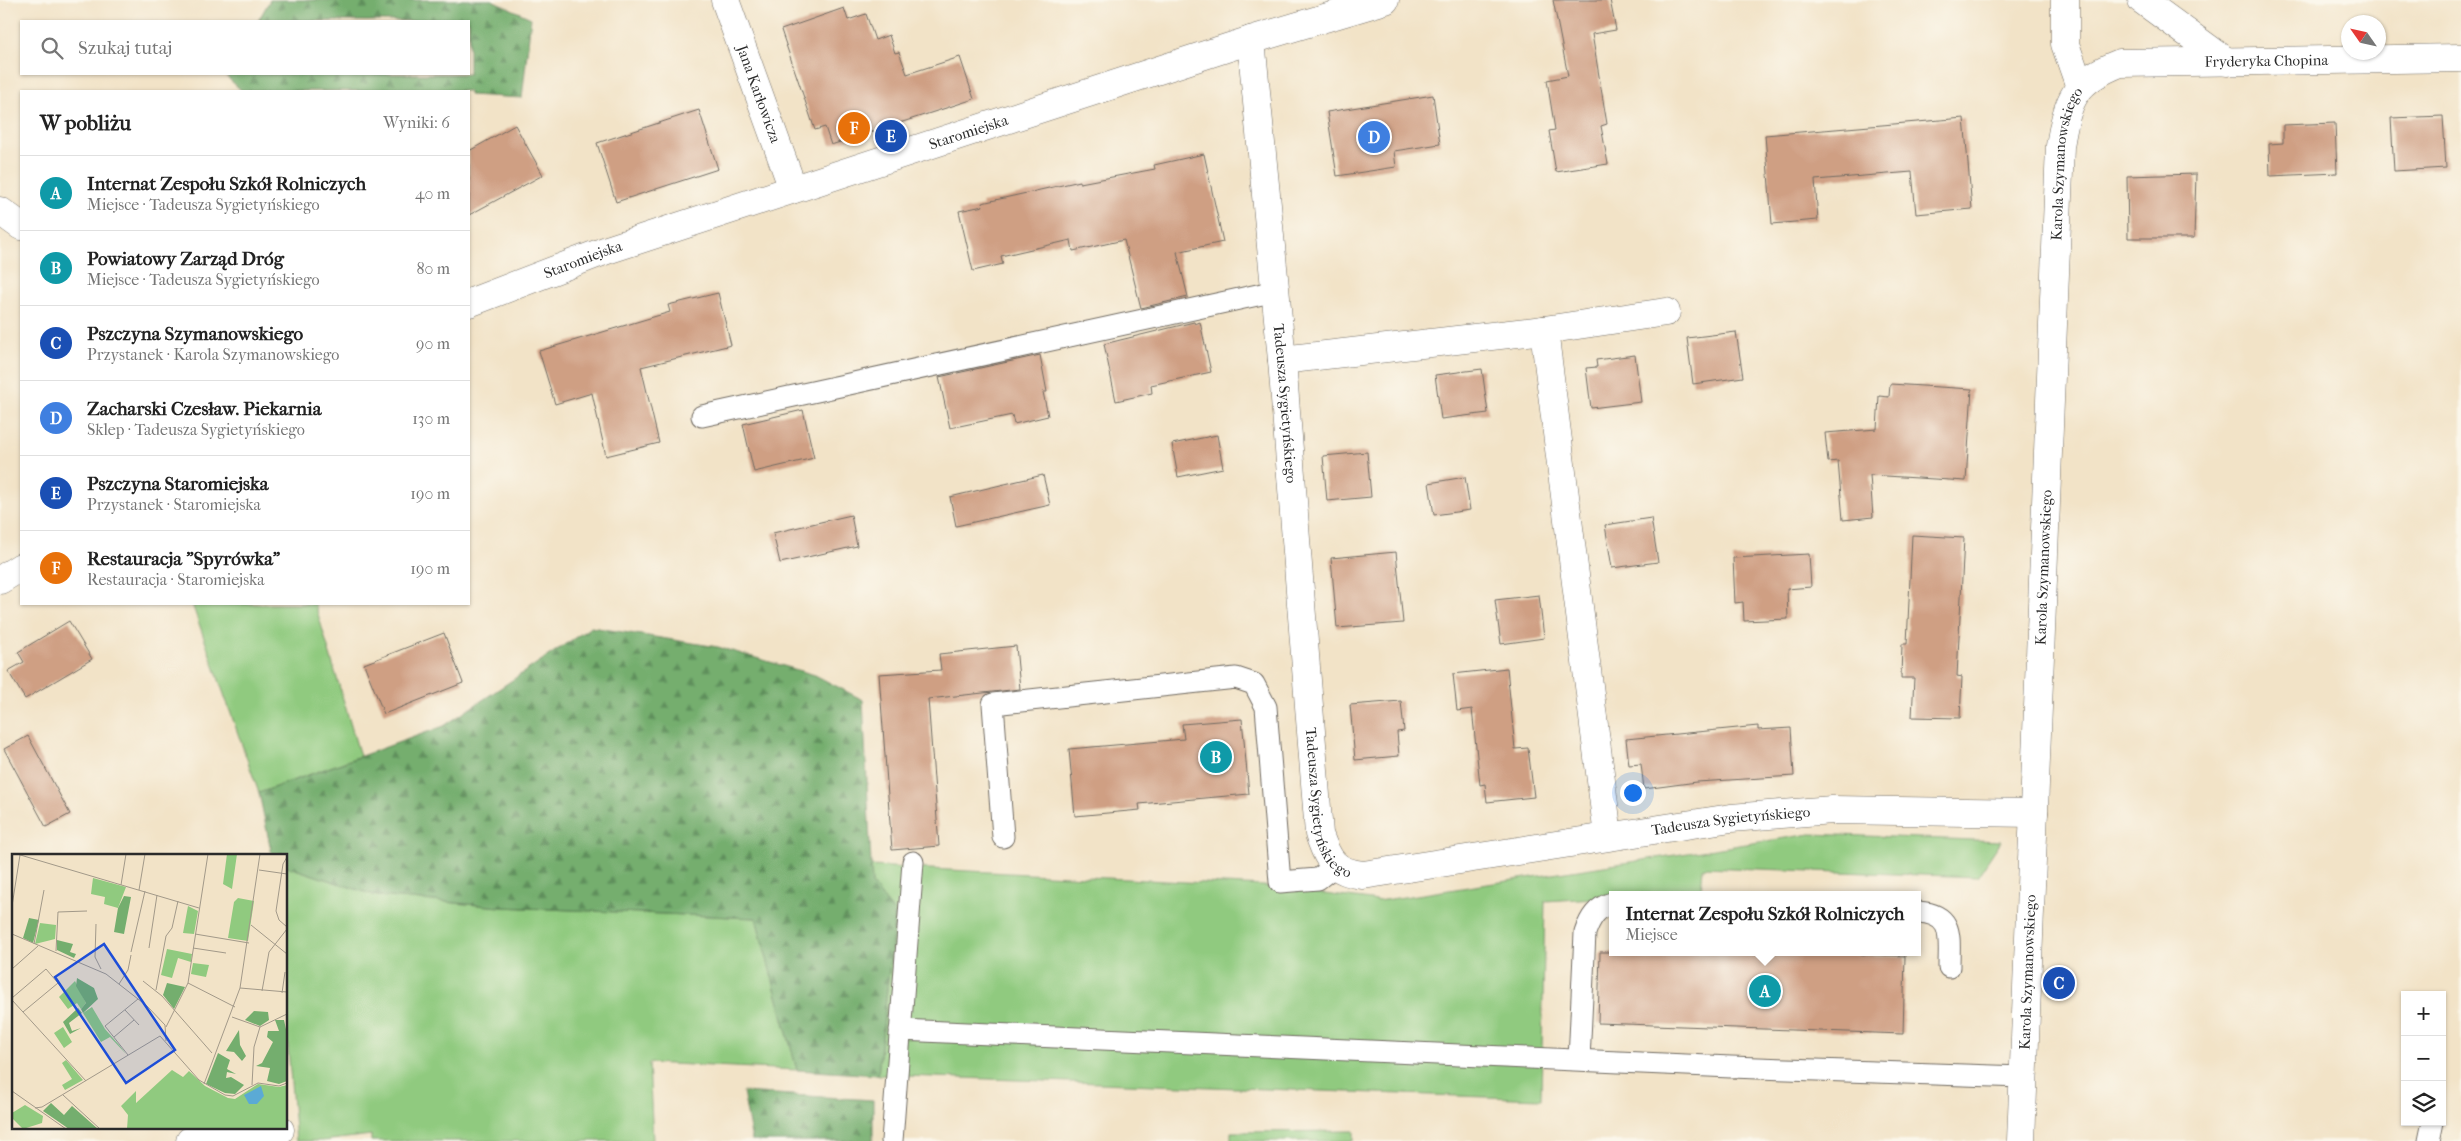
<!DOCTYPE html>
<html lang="pl">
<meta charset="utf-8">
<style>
:root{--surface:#fff;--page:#f2f2f2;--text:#222;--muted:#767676;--line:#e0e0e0;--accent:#db2777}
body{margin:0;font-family:"IM FELL French Canon",serif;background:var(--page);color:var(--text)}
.controls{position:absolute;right:15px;bottom:15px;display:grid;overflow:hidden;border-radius:0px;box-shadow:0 1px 4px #0004}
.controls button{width:45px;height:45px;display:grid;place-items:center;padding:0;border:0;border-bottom:1px solid var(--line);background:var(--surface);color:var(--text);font:25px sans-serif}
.compass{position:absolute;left:2341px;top:15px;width:45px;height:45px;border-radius:50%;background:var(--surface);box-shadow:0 1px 4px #0004;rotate:304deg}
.you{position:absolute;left:1632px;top:792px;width:18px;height:18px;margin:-12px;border:4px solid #fff;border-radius:50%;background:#1a73e8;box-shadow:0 0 0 8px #1a73e833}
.badge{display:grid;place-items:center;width:32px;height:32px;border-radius:50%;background:var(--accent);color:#fff;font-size:16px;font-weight:700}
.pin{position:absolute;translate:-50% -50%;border:2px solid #fff;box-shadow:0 1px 5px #0006}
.popup{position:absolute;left:1609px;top:891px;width:312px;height:65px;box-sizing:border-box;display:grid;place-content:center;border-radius:0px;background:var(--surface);filter:drop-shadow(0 1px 4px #0005);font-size:16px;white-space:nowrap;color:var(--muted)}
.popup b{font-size:19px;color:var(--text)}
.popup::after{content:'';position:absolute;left:50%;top:100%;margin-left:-10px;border:10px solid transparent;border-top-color:var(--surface)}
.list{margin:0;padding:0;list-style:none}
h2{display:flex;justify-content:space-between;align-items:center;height:65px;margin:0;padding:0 20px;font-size:21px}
h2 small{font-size:16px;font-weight:400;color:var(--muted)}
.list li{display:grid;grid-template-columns:32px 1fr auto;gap:15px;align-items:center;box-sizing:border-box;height:75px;padding:0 20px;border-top:1px solid var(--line)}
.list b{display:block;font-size:19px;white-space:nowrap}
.list p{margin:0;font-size:16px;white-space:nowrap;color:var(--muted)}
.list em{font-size:16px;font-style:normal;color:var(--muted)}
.icon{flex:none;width:28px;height:28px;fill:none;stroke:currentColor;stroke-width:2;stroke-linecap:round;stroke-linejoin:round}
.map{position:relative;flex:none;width:2461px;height:1141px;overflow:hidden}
.search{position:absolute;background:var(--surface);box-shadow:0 1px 4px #0004;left:20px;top:20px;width:450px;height:55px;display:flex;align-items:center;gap:12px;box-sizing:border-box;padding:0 18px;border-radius:0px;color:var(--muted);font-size:19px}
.panel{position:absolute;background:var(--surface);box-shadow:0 1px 4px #0004;left:20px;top:90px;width:450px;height:515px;border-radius:0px}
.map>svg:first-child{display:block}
.green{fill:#90ca7f;stroke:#5e7a55}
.forest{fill:url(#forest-firs);stroke:#506c4c}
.building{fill:#cf9f83}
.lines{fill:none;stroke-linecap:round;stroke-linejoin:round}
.service-casing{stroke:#716b62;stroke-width:23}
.minor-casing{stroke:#716b62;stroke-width:29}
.tertiary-casing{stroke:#716b62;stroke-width:29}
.service{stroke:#fff;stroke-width:21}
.minor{stroke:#fff;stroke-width:28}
.tertiary{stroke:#fff;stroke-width:28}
.labels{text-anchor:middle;stroke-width:4.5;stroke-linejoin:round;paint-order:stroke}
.street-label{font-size:15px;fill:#2b2b2b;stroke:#fbf7ec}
.inset-road{fill:none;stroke:#a29989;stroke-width:1}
.view{fill:#1d4ed8;fill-opacity:0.15;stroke:#1d4ed8;stroke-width:2.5}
.inset-edge{fill:none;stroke:#2b2b2b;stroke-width:2.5}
</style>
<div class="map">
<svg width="2461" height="1141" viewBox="0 0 2461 1141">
<defs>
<pattern id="forest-firs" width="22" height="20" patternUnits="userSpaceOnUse" patternTransform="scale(1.25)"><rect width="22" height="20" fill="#74ae6e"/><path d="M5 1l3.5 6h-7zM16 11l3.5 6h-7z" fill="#5f8e5b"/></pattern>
</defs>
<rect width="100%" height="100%" fill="#fbf7ec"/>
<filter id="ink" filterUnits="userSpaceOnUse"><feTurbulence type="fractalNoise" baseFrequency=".02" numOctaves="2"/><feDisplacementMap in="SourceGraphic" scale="10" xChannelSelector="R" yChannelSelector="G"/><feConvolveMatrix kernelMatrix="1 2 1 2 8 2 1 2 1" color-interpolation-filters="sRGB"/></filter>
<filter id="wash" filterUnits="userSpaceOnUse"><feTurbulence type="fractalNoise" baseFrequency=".0096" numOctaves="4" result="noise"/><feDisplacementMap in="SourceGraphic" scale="20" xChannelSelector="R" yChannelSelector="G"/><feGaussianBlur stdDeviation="1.12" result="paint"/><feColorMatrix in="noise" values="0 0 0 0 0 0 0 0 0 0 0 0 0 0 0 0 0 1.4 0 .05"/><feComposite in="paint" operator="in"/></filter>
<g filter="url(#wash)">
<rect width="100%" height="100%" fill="#f2e3c7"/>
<!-- green -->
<path class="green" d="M 192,604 L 315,604 L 360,756 L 259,793 Z
M 1811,834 L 2001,841 L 1977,877 L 1703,867 L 1701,892 L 1612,895 L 1612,897 L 1545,901 L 1541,1099 L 878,1075 L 895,914 L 872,884 L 871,866 L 1264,886 L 1378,901 Z
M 286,866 L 377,896 L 501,907 L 756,918 L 797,1070 L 649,1063 L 653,1141 L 371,1141 L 371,1135 L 322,1141 L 296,1141 L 286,1024 Z
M 1354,1131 L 1354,1141 L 1231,1141 L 1231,1132 Z"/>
<!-- forest -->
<path class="forest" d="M 270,0 L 492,0 L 531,18 L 522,98 L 469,95 L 469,91 L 242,91 L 227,77 L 229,74 L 469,74 L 469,21 L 258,21 Z
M 591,627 L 718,647 L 815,675 L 863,700 L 872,884 L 895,913 L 878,1075 L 797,1070 L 756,918 L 501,907 L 377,896 L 286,866 L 286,855 L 272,855 L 259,793 L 444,726 Z
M 743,1092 L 873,1100 L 873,1141 L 752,1141 Z"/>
<g id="blocks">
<!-- building -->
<path class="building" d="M 1553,0 L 1610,0 L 1616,30 L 1592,34 L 1607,124 L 1601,126 L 1608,164 L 1556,172 L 1549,131 L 1555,130 L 1547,80 L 1568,76 Z
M 844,8 L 848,20 L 866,14 L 875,40 L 889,35 L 895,53 L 899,52 L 907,74 L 960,57 L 974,99 L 831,145 L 825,127 L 815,130 L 781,30 Z
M 1433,95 L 1440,144 L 1394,151 L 1396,167 L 1337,176 L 1327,112 Z
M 699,110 L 718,169 L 616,202 L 597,143 Z
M 2443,116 L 2446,168 L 2394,171 L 2391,118 Z
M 1964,118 L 1972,209 L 1916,214 L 1912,172 L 1815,180 L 1818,220 L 1772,224 L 1765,135 Z
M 2335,123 L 2337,173 L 2270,176 L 2269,144 L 2283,143 L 2283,125 Z
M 515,125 L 543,175 L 469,215 L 469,151 Z
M 1204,154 L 1223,242 L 1177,252 L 1188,297 L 1141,308 L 1124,240 L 1073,251 L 1071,240 L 1001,256 L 1003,264 L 973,271 L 959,211 L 983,206 L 982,203 L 1080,181 L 1080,183 L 1155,169 L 1154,165 Z
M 2196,174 L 2194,238 L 2128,238 L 2127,176 Z
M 718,293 L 731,345 L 641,367 L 659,443 L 606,456 L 592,393 L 555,404 L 539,351 L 670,312 L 668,305 Z
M 1194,322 L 1195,324 L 1200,322 L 1211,372 L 1151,385 L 1152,393 L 1116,401 L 1104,344 Z
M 1736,332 L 1743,377 L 1693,384 L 1687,338 Z
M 1040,355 L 1047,392 L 1043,392 L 1048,416 L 1014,424 L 1012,415 L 950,428 L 939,377 Z
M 1635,355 L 1641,402 L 1591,408 L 1586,368 L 1597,367 L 1596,360 Z
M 1482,369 L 1488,413 L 1441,419 L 1435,375 Z
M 1890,384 L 1972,389 L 1966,481 L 1870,475 L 1873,517 L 1843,520 L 1838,461 L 1828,462 L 1825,433 L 1877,429 L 1879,396 L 1889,397 Z
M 803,410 L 814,458 L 754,472 L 743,424 Z
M 1217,435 L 1223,468 L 1178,477 L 1172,444 Z
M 1367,452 L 1371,497 L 1327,501 L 1323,456 Z
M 1043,475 L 1050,505 L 956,526 L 950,497 Z
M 1465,477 L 1470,510 L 1434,515 L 1429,483 Z
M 851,515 L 857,546 L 780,563 L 773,533 Z
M 1651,518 L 1658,562 L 1612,568 L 1605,525 Z
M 1912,535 L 1964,538 L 1957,676 L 1962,677 L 1960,718 L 1912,717 L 1914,678 L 1901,678 L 1902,644 L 1907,644 Z
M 1396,552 L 1403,623 L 1337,628 L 1331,558 Z
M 1809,554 L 1811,587 L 1787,589 L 1788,619 L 1744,621 L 1743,602 L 1735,603 L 1733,558 Z
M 1539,595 L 1544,638 L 1501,644 L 1495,600 Z
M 69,621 L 92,659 L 25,699 L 8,671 L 24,662 L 18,652 Z
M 444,633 L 463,683 L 384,714 L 364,664 Z
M 1016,646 L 1020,689 L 928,699 L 939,846 L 892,850 L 879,674 L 941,670 L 939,654 Z
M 1507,668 L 1515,749 L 1528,748 L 1534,797 L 1487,802 L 1485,784 L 1480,785 L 1472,709 L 1457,711 L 1453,674 Z
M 1401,701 L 1404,731 L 1397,732 L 1399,756 L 1355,760 L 1350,705 Z
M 1242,719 L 1249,794 L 1139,804 L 1140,810 L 1075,816 L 1069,749 L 1184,739 L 1182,724 Z
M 1758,726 L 1758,730 L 1791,728 L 1794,776 L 1697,782 L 1644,789 L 1641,764 L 1629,765 L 1626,739 Z
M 28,736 L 70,814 L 46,827 L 4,749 Z
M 1600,952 L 1779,952 L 1905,956 L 1903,1034 L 1598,1023 Z"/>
</g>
</g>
<g filter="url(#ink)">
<use href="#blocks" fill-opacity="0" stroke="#716b62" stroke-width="1"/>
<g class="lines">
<!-- service casing -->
<g class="service-casing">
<path id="service" d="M 702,416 L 1276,291
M 1003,837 L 993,704 L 1236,678 L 1254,684 L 1266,707 L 1280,882 L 1318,879 L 1336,865
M 1918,912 C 1955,914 1949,938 1949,967
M 900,1030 L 1731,1067 L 2023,1077
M 1579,1060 L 1585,933 C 1590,918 1597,907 1612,903
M 892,1141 L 913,862
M 2429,1141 L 2433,1122"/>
</g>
<!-- minor casing -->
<g class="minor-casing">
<g id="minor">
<path id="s1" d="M 725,0 L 793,189"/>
<path id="s2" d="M 1251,40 L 1282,360 L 1319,834 C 1328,860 1334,872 1363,875 L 1731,818 L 1832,810 L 2034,813"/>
<path d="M 0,211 L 21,226"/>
<path d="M 1544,330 L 1608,836"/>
<path d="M 1282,360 L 1544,330 L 1666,312"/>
<path d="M 190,1141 L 280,1130"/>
</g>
</g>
<!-- tertiary casing -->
<g class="tertiary-casing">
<g id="tertiary">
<path d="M 2065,0 L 2065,44 L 2080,87"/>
<path d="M 2142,0 L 2227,62"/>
<path id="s3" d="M 469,303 L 607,250 L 1251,40 L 1385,0"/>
<path d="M 0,580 L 21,567"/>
<path id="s4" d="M 2021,1141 L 2060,146 C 2068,98 2074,81 2120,63 L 2461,58"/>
</g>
</g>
<!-- service -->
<use href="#service" class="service"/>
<!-- minor -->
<use href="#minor" class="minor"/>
<!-- tertiary -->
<use href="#tertiary" class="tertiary"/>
</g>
</g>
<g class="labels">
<!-- street labels -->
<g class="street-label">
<text dy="5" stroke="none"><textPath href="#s4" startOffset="1252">Fryderyka Chopina</textPath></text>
<text dy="5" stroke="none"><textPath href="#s1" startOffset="100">Jana Karłowicza</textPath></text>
<text dy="5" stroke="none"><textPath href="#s3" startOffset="528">Staromiejska</textPath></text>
<text dy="5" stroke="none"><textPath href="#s4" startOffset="979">Karola Szymanowskiego</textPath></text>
<text dy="5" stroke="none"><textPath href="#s3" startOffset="122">Staromiejska</textPath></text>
<text dy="5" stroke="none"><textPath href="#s2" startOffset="365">Tadeusza Sygietyńskiego</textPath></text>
<text dy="5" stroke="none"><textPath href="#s4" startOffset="574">Karola Szymanowskiego</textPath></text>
<text dy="5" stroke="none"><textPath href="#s2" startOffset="770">Tadeusza Sygietyńskiego</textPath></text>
<text dy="5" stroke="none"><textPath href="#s2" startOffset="1234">Tadeusza Sygietyńskiego</textPath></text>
<text dy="5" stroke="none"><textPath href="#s4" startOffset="169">Karola Szymanowskiego</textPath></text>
</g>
</g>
<!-- overview -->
<g transform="translate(12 854)">
<rect width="275" height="275" fill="#f2e3c7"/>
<path d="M 215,0 L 225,0 L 220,35 L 211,30 ZM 81,24 L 114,33 L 106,54 L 92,50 L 93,43 L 79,40 ZM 226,44 L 242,47 L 236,87 L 216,84 L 222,48 ZM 176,52 L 186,57 L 182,80 L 171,79 ZM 28,69 L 44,71 L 43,85 L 23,90 ZM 155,95 L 180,100 L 179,108 L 166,104 L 160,124 L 149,121 ZM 181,109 L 197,111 L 194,123 L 179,120 ZM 63,127 L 74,149 L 69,155 L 65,149 L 56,155 L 47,143 ZM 80,153 L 93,175 L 108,192 L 114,200 L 98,183 L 89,188 L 71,159 ZM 51,173 L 60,188 L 52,194 L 42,179 ZM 54,206 L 71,226 L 53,236 L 50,231 L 60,225 L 50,209 ZM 160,216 L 171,223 L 177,217 L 193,232 L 216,244 L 223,245 L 246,230 L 267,233 L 275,231 L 275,275 L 115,275 L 116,261 L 109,252 L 124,237 L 124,249 Z" fill="#90ca7f"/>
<path d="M 112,42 L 119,43 L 112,80 L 102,78 L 106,54 ZM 17,64 L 27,66 L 21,89 L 11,84 ZM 45,86 L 61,90 L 58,98 L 64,100 L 62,104 L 45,96 ZM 65,124 L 82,134 L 86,145 L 71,159 L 69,155 L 74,149 L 64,132 ZM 155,129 L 173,133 L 162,155 L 151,141 ZM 66,154 L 70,159 L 57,169 L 60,177 L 69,174 L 58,180 L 51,168 ZM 242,157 L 256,158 L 257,166 L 248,172 L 233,166 ZM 263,166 L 272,166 L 275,180 L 275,227 L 267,230 L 255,227 L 258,214 L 244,212 L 250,209 L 261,188 L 255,183 L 256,177 L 267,177 ZM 227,176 L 228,191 L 234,202 L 230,207 L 222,198 L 214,197 ZM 206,199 L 218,206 L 215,215 L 224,220 L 215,218 L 214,224 L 219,223 L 232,231 L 223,240 L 213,239 L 194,230 ZM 39,249 L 52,261 L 60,252 L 86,275 L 57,275 L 31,257 Z" fill="#74ae6e"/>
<path d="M 13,251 L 31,262 L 30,269 L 11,275 L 0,264 L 0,259 Z" fill="#90ca7f"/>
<path d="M 249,232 L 252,242 L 245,250 L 237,250 L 232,241 Z" fill="#5baad5"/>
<path class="inset-road" d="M 5,0 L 187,54M 275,3 L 271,10 L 264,57 L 267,66 L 275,73M 247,16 L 275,20M 109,31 L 114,0M 127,36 L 133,0M 0,52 L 8,1M 84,70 L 83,103 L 89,115M 239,71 L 275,100M 0,80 L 94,120 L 135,152 L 153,171 L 154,187M 183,80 L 237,89M 22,90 L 32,36M 137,94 L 145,41M 181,94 L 214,99M 44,97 L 46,58 L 75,57M 119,98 L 133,37M 0,115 L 26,92M 131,127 L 150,142 L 200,199M 176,129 L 223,153M 107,130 L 116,116 L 119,101M 228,134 L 275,138M 144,136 L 154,82 L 160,74 L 166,47M 250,137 L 257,98 L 275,75M 270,139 L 273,118M 0,144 L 34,115 L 51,135M 0,146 L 74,227M 113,156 L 127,171M 11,158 L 46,129M 220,163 L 248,173 L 275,160M 154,173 L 176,129 L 196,0M 148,182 L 187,226 L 213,241 L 221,242 L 246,229 L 267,232 L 275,229M 102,183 L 122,166M 116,201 L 93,172 L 126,145M 192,230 L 228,134 L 248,0M 240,231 L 242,193 L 248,173M 0,237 L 54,275M 51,241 L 88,275M 23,254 L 30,253 L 148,182"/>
<path class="view" d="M 92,90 L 163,196 L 114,229 L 43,123 Z"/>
<rect width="275" height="275" class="inset-edge"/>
</g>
</svg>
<div class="controls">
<button>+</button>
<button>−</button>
<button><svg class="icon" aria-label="layers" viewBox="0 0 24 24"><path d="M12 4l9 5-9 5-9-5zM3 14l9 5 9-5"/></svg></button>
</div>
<svg class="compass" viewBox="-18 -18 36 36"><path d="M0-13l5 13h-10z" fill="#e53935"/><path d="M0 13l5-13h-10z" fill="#767676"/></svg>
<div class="you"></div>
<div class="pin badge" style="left:1765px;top:991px;background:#0f9aa8">A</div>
<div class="popup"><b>Internat Zespołu Szkół Rolniczych</b>Miejsce</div>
<div class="pin badge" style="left:1216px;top:757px;background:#0f9aa8">B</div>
<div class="pin badge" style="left:2059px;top:983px;background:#1a4fb4">C</div>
<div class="pin badge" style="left:1374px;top:137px;background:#3f7fe0">D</div>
<div class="pin badge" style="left:891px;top:136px;background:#1a4fb4">E</div>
<div class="pin badge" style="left:854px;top:128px;background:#e8710a">F</div>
<div class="search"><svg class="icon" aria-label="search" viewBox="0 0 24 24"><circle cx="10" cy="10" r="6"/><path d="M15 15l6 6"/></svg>Szukaj tutaj</div>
<section class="panel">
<h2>W pobliżu<small>Wyniki: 6</small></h2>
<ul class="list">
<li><span class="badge" style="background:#0f9aa8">A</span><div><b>Internat Zespołu Szkół Rolniczych</b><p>Miejsce · Tadeusza Sygietyńskiego</p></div><em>40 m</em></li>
<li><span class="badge" style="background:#0f9aa8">B</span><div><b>Powiatowy Zarząd Dróg</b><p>Miejsce · Tadeusza Sygietyńskiego</p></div><em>80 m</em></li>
<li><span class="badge" style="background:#1a4fb4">C</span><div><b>Pszczyna Szymanowskiego</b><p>Przystanek · Karola Szymanowskiego</p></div><em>90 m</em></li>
<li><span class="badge" style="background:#3f7fe0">D</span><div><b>Zacharski Czesław. Piekarnia</b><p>Sklep · Tadeusza Sygietyńskiego</p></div><em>130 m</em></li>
<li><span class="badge" style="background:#1a4fb4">E</span><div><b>Pszczyna Staromiejska</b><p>Przystanek · Staromiejska</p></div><em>190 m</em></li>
<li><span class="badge" style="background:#e8710a">F</span><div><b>Restauracja &quot;Spyrówka&quot;</b><p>Restauracja · Staromiejska</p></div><em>190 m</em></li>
</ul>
</section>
</div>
